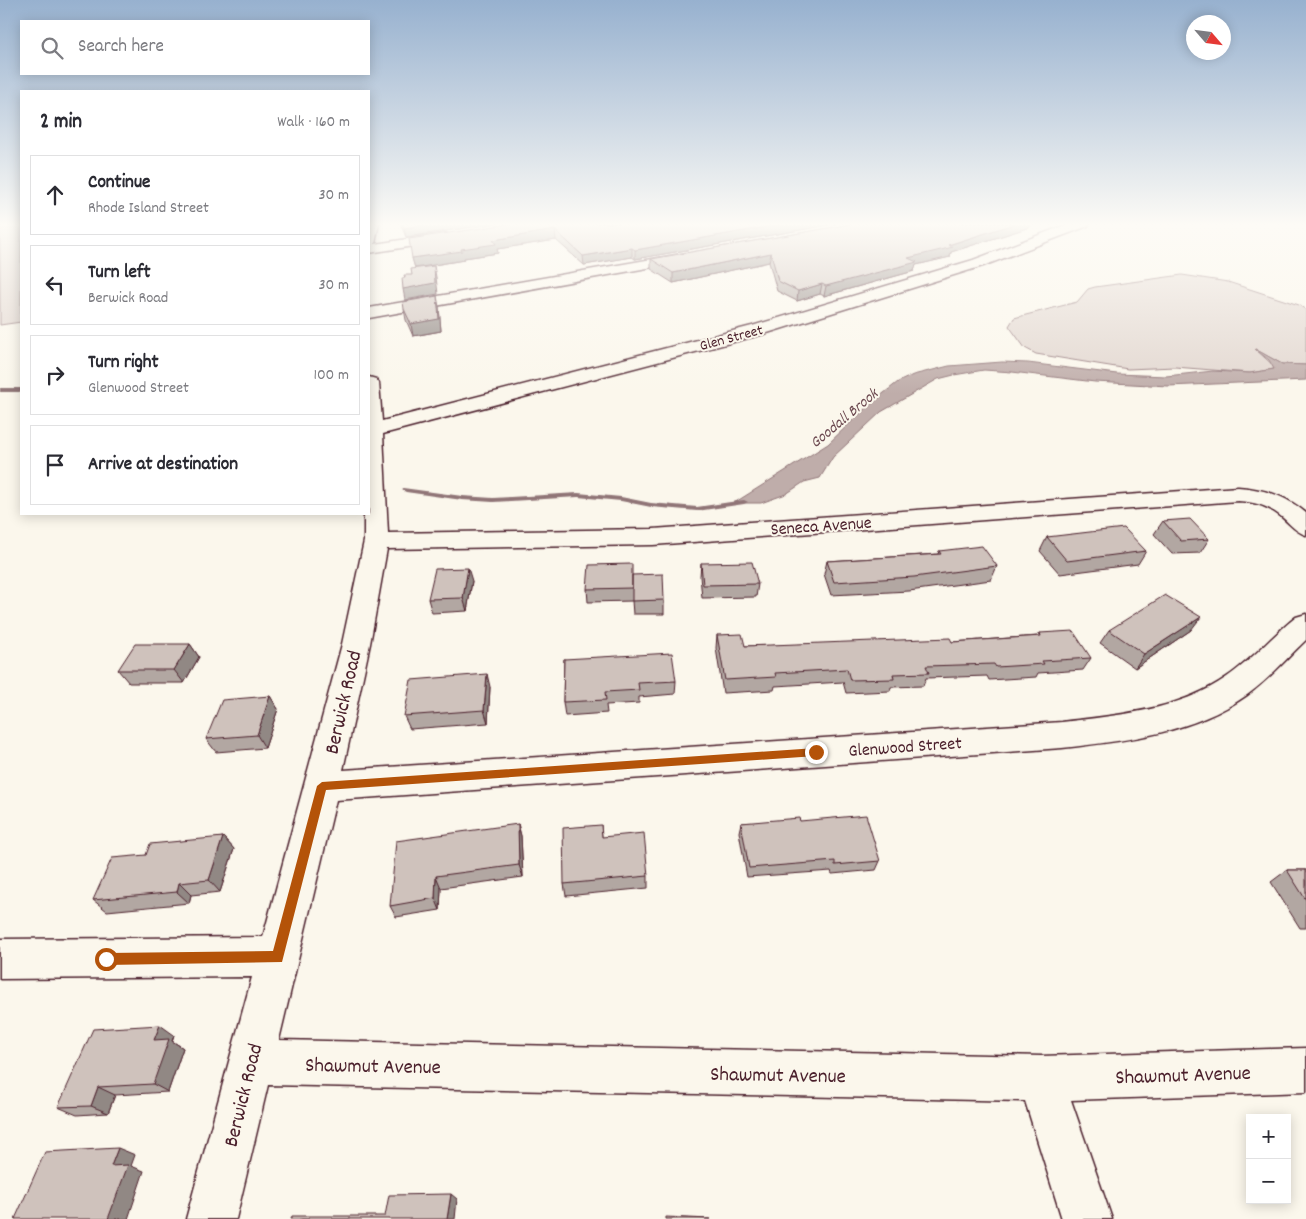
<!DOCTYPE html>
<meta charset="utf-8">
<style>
:root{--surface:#fff;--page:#f7f7f7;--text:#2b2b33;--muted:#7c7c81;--line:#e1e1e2}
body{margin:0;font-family:Dekko,sans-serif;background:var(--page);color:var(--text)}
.controls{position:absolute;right:15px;bottom:15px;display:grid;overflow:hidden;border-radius:0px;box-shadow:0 2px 12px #0003}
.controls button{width:45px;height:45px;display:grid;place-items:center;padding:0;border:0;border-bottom:1px solid var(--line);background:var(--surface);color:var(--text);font:25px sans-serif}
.compass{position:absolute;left:1186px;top:15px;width:45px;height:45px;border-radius:50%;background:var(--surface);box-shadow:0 2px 12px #0003;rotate:118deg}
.stop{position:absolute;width:15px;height:15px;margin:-11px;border:4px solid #b45309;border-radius:50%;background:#fff}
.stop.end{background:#b45309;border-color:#fff;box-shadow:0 1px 5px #0008}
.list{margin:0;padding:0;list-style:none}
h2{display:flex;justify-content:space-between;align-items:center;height:65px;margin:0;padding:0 20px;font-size:21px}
h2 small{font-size:16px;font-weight:400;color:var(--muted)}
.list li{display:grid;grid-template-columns:32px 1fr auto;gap:15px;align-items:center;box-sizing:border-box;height:80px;margin:0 10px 10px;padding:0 10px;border:1px solid var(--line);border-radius:0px}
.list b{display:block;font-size:19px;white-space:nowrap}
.list p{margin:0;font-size:16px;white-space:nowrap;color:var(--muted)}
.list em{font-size:16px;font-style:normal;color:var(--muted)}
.icon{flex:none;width:28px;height:28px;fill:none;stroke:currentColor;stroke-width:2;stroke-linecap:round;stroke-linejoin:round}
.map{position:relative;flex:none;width:1306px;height:1219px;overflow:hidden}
.search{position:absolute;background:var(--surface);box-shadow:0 2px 12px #0003;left:20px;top:20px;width:350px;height:55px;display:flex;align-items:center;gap:12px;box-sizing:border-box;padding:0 18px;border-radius:0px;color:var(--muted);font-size:19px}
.panel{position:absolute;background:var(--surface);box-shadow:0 2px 12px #0003;left:20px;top:90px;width:350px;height:425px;border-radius:0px}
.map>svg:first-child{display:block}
.green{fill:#e2d7d0;stroke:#967b7e}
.water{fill:#bfadaa;stroke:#907477}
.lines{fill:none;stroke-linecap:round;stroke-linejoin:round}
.stream{fill:#907477;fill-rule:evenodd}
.minor-casing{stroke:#4a1f2b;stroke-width:3}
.minor{fill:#fbf7ec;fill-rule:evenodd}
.wall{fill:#b2a7a2;stroke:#4a1f2b}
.shaded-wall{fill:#918884;stroke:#4a1f2b}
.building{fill:#cfc2bc;stroke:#4a1f2b}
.route{fill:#b45309}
.labels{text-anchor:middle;stroke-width:4;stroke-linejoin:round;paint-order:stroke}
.far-street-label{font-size:15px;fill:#4a1f2b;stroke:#fbf7ec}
.far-water-label{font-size:16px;font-style:italic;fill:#6d4a51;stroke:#fbf7ec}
.street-label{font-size:18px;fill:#4a1f2b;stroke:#fbf7ec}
.near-street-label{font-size:21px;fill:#4a1f2b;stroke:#fbf7ec}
</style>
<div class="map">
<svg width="1306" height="1219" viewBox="0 0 1306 1219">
<rect width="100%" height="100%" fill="#fbf7ec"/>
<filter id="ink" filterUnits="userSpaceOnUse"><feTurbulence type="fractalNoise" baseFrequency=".02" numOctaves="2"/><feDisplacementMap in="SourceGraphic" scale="10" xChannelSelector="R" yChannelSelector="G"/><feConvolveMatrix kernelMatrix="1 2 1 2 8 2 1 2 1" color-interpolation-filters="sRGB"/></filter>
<g filter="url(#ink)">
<!-- green -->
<path class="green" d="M 0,223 L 21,223 L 21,322 L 0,325 Z
M 1182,275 L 1228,282 L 1299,305 L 1306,310 L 1306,365 L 1282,364 L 1255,349 L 1274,366 L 1274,369 L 1250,373 L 1175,367 L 1128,369 L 1036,354 L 1025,348 L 1009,326 L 1014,318 L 1077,302 L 1088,289 L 1095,287 Z"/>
<!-- water -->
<path class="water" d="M 1255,349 L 1282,364 L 1306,365 L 1306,380 L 1168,386 L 1095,382 L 1012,372 L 984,370 L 954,375 L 938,379 L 881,412 L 833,457 L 820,478 L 804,482 L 786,494 L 761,503 L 734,503 L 828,444 L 870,404 L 898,382 L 913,375 L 949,366 L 1002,362 L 1028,363 L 1117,374 L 1166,376 L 1213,371 L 1250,373 L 1274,369 L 1269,360 Z"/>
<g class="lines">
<!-- stream -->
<path class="stream" d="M 0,388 L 21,388 L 21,392 L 0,392 Z
M 403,488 L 462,496 L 493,498 L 578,493 L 621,497 L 651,503 L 697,507 L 744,500 L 748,502 L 744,504 L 697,511 L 651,507 L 621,501 L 578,497 L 493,502 L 462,500 L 406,492 L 402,490 Z"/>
<!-- minor casing -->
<g class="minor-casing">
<path id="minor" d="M 369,223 L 379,223 L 375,244 L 446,233 L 453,237 L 446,241 L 369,253 Z
M 1071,223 L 1089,223 L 1088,226 L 983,266 L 764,334 L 383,434 L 388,533 L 653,529 L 1238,487 C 1265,489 1286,496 1306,513 L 1306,535 C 1296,532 1291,525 1283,518 C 1269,506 1256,502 1238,501 L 653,545 L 387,549 L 370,644 L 343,770 L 1062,722 C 1119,715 1178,711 1227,677 C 1252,660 1272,636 1296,617 L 1306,614 L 1306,640 C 1287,658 1269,679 1247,695 C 1193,733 1126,741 1062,748 L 336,800 L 279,1040 L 1041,1056 L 1306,1048 L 1306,1092 L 1071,1100 L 1112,1219 L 1062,1219 L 1025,1101 L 268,1085 L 236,1219 L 186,1219 L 252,977 L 0,979 L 0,939 L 263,937 L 342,644 L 364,541 L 364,514 L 369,514 L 369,377 L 376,379 L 379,383 L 382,421 L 752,326 L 973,260 Z
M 687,253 L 694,257 L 692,260 L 369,318 L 369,308 Z"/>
</g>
<!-- minor -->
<use href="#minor" class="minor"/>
</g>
<!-- wall -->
<path class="wall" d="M 400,223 L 498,223 L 406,237 Z
M 516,223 L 840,223 L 635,259 L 632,257 L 584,265 L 556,240 L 497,249 L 498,253 L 464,258 L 464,260 L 415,268 L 412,258 Z
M 857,223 L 1031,223 L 1030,227 L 951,252 L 950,257 L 916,265 L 914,271 L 824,296 L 820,294 L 797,301 L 777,291 L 769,262 L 673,283 L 651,269 L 651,259 Z
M 439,307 L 441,331 L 413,336 L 406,320 L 404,309 Z
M 1163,521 L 1209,539 L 1200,553 L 1172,554 L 1154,534 Z
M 1047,537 L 1146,551 L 1138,564 L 1060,574 L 1040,551 Z
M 939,551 L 997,566 L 991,580 L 909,591 L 831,595 L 824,574 L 827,561 L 938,554 Z
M 701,563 L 758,584 L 756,597 L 702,598 L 700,576 Z
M 632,575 L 664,600 L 664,614 L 633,614 L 632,601 L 588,602 L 587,589 Z
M 472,581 L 467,611 L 432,613 L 428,599 Z
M 1109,630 L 1191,630 L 1135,668 L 1100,643 Z
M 1040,633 L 1091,658 L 1083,670 L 1038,673 L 1036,677 L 989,680 L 987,676 L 926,678 L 923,686 L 891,687 L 890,691 L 846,693 L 843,682 L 775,686 L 774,690 L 723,693 L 716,648 L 717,635 L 745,646 L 952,642 L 1038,636 Z
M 190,644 L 199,657 L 184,683 L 129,683 L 118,670 Z
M 564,659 L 676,681 L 675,694 L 639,697 L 639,703 L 606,705 L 607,713 L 565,716 L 563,702 Z
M 490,687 L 488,723 L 410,729 L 404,716 Z
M 270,696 L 278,709 L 265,748 L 216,752 L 206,739 Z
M 800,821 L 880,861 L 876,870 L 832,874 L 831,871 L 747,877 L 739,832 L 741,823 Z
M 518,824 L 521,836 L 523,877 L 441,888 L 440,910 L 396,917 L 390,906 Z
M 601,825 L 602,837 L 648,876 L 648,888 L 566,896 L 564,884 Z
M 223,837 L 234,849 L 220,892 L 191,895 L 189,903 L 107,911 L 93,900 L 146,855 Z
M 1287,870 L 1306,870 L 1306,928 L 1300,928 L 1271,882 Z
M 174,1035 L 172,1041 L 183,1048 L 168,1092 L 115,1095 L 108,1113 L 77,1115 L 58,1107 Z"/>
<!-- shaded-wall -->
<path class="shaded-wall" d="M 438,223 L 498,223 L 406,237 L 404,228 Z
M 790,223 L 840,223 L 635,259 L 635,250 Z
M 1017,223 L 1031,223 L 1030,227 L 951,252 L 950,257 L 916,265 L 914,271 L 824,296 L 826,286 L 908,258 Z
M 555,230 L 556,240 L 497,249 L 498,253 L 464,258 L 464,260 L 415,268 L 412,258 L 461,249 L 493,240 Z
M 632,248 L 632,257 L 584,265 L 583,256 Z
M 771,253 L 769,262 L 673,283 L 673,273 Z
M 434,266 L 436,277 L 438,294 L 405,300 L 403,289 Z
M 822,284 L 820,294 L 797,301 L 798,291 Z
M 437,296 L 439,307 L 441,331 L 413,336 L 411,324 Z
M 468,568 L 472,581 L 467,611 L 463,598 Z
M 1201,617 L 1191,630 L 1135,668 L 1144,654 Z
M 190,644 L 199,657 L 184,683 L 174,670 Z
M 487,674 L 490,687 L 488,723 L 484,710 Z
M 270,696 L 278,709 L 265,748 L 257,735 Z
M 518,824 L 521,836 L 523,877 L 519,865 Z
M 223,837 L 234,849 L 220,892 L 209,880 Z
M 436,876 L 441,888 L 440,910 L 435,898 Z
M 179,883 L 191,895 L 189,903 L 177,892 Z
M 160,1025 L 174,1035 L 172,1041 L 183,1048 L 168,1092 L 153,1084 L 154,1040 Z
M 98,1087 L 115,1095 L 108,1113 L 91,1106 Z
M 118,1148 L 135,1155 L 131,1166 L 144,1171 L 128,1219 L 108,1219 L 111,1166 Z
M 451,1194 L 457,1199 L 455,1219 L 447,1219 Z"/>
<!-- building -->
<path class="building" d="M 402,223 L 438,223 L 404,228 Z
M 515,223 L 790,223 L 635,250 L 632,248 L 583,256 L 555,230 L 493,240 L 496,244 L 461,249 L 462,251 L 412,258 L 409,239 Z
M 857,223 L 1017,223 L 948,245 L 953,247 L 908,258 L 917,262 L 826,286 L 822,284 L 798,291 L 778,281 L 771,253 L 673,273 L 651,259 Z
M 434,266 L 435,283 L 403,289 L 402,278 L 405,278 L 404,275 L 412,275 L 411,269 Z
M 437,296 L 439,319 L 411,324 L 404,309 L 403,302 Z
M 1190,519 L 1209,539 L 1181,541 L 1163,521 Z
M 1124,528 L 1146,551 L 1067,561 L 1047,537 Z
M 982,546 L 997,566 L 914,577 L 834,582 L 827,561 L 941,554 L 939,551 Z
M 752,562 L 758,584 L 703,585 L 701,563 Z
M 632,564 L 632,588 L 587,589 L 589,565 Z
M 468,568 L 463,598 L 428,599 L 435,569 Z
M 663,574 L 664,600 L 632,601 L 632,575 Z
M 1165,595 L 1201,617 L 1144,654 L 1109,630 Z
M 1073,631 L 1091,658 L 1042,661 L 1044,664 L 996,667 L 994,664 L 926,666 L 929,673 L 893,674 L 894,679 L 850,680 L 847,669 L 775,673 L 776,677 L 725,680 L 717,635 L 742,634 L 745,646 L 950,638 L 952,642 L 1041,636 L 1040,633 Z
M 135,644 L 190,644 L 174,670 L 118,670 Z
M 672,653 L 676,681 L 638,683 L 639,690 L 605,692 L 606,700 L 563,702 L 564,659 Z
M 487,674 L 484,710 L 404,716 L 411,680 Z
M 270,696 L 257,735 L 206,739 L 222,700 Z
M 866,815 L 880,861 L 835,865 L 835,861 L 749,868 L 741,823 L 799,818 L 800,821 Z
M 518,824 L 519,865 L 436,876 L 435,898 L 390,906 L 396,841 Z
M 601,825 L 602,837 L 644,833 L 648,876 L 564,884 L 563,828 Z
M 223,837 L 209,880 L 179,883 L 177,892 L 93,900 L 112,858 L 146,855 L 150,844 Z
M 1287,870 L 1306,870 L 1306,900 Z
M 160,1025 L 154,1040 L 169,1039 L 153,1084 L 98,1087 L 91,1106 L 58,1107 L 93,1029 Z
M 118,1148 L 111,1166 L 128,1165 L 108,1219 L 15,1219 L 45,1152 Z
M 451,1194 L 447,1219 L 291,1219 L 292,1216 L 385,1216 L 389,1195 Z
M 666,1217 L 710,1219 L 666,1219 Z"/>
</g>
<!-- sky -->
<linearGradient id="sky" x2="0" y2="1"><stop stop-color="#97b1cf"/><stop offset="0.57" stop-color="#fdfbf6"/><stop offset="1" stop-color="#fdfbf6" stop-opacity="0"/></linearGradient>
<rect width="1306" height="394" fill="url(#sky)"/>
<!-- route -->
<path class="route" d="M 816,748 L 821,752 L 816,756 L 326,790 L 282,962 L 106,965 L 101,963 L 100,959 L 101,955 L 106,953 L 273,951 L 317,786 L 322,782 Z"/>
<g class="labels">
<!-- far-street labels -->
<g class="far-street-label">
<text transform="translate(731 337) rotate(-15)" y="5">Glen Street</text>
</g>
<!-- far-water labels -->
<g class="far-water-label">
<text transform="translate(843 417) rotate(-40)" y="6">Goodall Brook</text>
</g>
<!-- street labels -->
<g class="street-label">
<text transform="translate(821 525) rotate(-4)" y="6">Seneca Avenue</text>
<text transform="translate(905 746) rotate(-4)" y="6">Glenwood Street</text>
</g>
<!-- near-street labels -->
<g class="near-street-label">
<text transform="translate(342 702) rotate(-77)" y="7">Berwick Road</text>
<text transform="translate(373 1065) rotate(1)" y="7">Shawmut Avenue</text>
<text transform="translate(778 1074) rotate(1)" y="7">Shawmut Avenue</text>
<text transform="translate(1183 1074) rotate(-2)" y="7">Shawmut Avenue</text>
<text transform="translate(242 1095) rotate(-76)" y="7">Berwick Road</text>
</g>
</g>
</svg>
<div class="controls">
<button>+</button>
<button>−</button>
</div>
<svg class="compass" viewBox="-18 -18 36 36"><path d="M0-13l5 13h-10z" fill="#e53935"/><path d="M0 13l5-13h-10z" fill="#7c7c81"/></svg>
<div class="stop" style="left:106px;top:959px"></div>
<div class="stop end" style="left:816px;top:752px"></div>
<div class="search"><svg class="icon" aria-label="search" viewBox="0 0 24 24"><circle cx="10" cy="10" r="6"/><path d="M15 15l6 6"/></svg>Search here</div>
<section class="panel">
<h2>2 min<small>Walk · 160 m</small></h2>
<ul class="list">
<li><svg class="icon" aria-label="ahead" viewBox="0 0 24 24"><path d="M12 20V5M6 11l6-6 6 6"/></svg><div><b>Continue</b><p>Rhode Island Street</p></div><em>30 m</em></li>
<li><svg class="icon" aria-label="left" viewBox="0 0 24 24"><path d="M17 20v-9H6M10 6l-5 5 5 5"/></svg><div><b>Turn left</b><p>Berwick Road</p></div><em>30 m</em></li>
<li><svg class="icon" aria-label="right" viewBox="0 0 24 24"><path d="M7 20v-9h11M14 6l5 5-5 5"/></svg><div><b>Turn right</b><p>Glenwood Street</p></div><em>100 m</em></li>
<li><svg class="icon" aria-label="arrive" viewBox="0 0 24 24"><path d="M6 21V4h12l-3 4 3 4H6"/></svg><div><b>Arrive at destination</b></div></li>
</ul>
</section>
</div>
